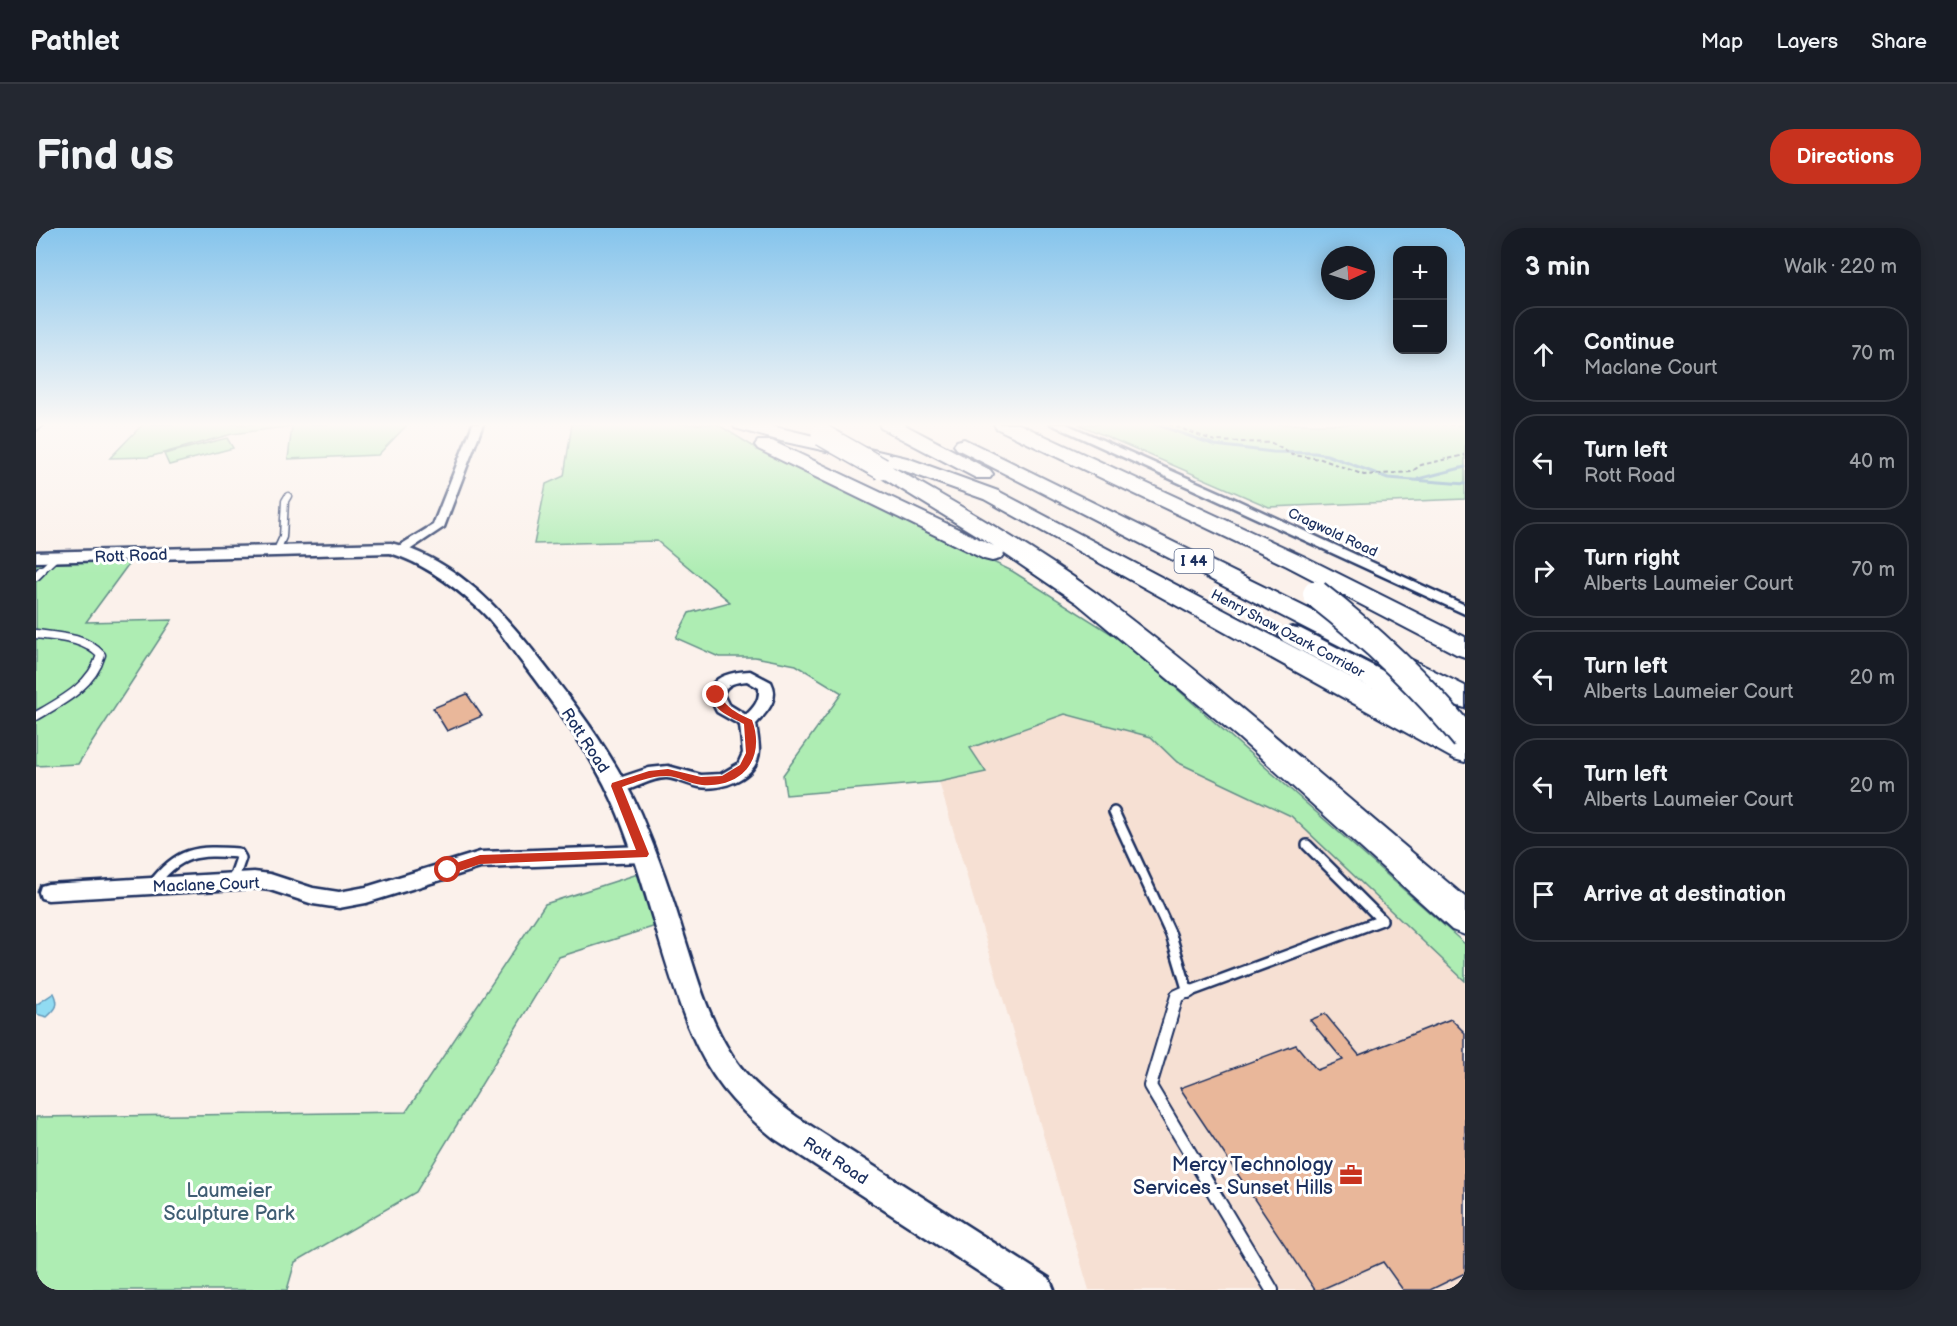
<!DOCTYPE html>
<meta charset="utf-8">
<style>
:root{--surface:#171b24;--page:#242831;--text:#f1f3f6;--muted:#9ea1a6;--line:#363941;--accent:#c8321e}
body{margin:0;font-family:"Balsamiq Sans",sans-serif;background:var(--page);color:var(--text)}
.controls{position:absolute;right:18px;top:18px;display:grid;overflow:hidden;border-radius:12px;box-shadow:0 3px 15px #0003}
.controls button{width:54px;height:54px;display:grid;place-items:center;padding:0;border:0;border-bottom:2px solid var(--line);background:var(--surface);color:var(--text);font:30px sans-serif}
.compass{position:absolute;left:1285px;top:18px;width:54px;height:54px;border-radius:50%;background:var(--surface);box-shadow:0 3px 15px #0003;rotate:86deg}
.stop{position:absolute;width:18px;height:18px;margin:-14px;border:4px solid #c8321e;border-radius:50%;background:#fff}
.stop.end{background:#c8321e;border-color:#fff;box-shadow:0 2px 6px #0008}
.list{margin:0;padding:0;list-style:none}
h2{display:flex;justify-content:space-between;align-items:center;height:78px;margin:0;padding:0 24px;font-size:26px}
h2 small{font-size:20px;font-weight:400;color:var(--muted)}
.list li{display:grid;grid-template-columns:39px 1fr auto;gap:18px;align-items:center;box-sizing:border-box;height:96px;margin:0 12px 12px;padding:0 12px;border:2px solid var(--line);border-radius:24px}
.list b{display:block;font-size:22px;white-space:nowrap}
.list p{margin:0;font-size:20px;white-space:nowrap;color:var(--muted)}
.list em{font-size:20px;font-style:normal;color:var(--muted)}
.icon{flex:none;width:33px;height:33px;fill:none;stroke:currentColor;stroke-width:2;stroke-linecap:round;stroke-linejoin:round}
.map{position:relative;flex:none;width:1429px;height:1062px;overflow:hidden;border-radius:24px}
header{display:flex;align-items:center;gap:36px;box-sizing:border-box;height:84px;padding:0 30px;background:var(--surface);border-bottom:2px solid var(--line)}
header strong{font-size:28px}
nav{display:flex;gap:33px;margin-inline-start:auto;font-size:21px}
.intro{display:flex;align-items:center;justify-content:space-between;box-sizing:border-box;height:144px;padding:0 36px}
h1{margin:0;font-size:42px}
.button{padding:15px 27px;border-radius:24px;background:var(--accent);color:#fff;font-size:21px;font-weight:700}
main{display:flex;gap:36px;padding:0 36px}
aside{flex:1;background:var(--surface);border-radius:24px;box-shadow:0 3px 15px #0003}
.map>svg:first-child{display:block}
.built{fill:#f6e0d3}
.green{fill:#aeedb3;stroke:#648e88;stroke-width:1.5}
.water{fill:#91dbf2;stroke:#6296b7;stroke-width:1.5}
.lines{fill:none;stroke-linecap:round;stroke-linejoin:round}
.stream{stroke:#6296b7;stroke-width:3}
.building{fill:#e9b79a;stroke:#1b2f5e;stroke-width:1.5}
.service-far3-casing{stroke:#1b2f5e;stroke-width:9}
.service-far2-casing{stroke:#1b2f5e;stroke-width:11}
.service-far1-casing{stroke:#1b2f5e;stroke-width:14}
.service-casing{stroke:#1b2f5e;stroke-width:16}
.minor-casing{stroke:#1b2f5e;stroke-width:5}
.tertiary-casing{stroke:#1b2f5e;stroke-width:5}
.motorway-casing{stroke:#1b2f5e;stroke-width:4}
.path{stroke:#1b2f5e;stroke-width:2;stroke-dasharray:4.5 3;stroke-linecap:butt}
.service-far3{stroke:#fff;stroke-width:6}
.service-far2{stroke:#fff;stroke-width:8}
.service-far1{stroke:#fff;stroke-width:9}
.service{stroke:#fff;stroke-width:12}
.minor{fill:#fff;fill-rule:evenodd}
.tertiary{fill:#fff;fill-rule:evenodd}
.motorway{fill:#fff;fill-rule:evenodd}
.motorway-bridge-far1-casing{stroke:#1b2f5e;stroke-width:24;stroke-linecap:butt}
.motorway-bridge-casing{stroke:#1b2f5e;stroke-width:30;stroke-linecap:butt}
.motorway-bridge-far1{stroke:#fff;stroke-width:21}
.motorway-bridge{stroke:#fff;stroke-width:26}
.route{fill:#c8321e}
.labels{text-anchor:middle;stroke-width:6;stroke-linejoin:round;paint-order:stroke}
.far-street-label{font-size:14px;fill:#1b2f5e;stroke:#fff}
.shield{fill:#fff;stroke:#5f6d8e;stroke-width:1.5}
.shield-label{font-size:15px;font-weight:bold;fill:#1b2f5e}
.street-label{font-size:16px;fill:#1b2f5e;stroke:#fff}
.near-poi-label{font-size:20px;fill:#1b2f5e;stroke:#fff;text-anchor:end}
.near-park-label{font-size:20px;fill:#405e73;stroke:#fff}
</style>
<header>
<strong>Pathlet</strong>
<nav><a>Map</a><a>Layers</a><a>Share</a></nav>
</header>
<div class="intro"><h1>Find us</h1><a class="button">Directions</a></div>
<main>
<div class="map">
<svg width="1429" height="1062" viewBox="0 0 1429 1062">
<rect width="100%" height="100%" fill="#fbf1eb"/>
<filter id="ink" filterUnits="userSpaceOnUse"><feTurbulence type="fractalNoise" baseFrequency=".0167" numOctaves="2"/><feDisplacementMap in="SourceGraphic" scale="12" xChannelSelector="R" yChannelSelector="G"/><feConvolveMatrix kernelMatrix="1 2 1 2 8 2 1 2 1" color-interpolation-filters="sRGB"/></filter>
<g filter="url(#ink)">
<!-- built -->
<path class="built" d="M 1029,486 L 1115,509 L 1141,534 L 1255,588 L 1429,753 L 1429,1062 L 1053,1062 L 903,554 L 949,544 L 934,520 Z"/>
<!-- green -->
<path class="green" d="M 107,196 L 372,196 L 342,227 L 252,231 L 256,198 L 196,206 L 113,229 L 74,230 Z
M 536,196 L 681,196 L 723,222 L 976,343 L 1087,413 L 1429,716 L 1429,753 L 1255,588 L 1141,534 L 1115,509 L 1029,486 L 934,520 L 950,544 L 903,554 L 750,567 L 747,547 L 806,465 L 760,437 L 719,429 L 683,429 L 640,410 L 653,385 L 694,374 L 621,313 L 498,316 L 510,256 L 528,248 Z
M 1042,196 L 1429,196 L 1429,271 L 1233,279 Z
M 191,210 L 197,220 L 133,237 L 128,226 Z
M 97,330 L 50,394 L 136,392 L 42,536 L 0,538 L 0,333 Z
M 605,645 L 623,697 L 523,729 L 380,964 L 259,1034 L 251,1062 L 0,1062 L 0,889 L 370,884 L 509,676 Z"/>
<!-- water -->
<path class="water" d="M 18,765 C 24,777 20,781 11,789 L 0,786 L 0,777 Z"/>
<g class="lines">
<!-- stream -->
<path class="stream" d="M 1119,196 L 1179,217 L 1237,224 L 1279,225 L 1291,227 L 1352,250 L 1429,256
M 1382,251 L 1429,239"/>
</g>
<!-- building -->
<path class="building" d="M 431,466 L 446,488 L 411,503 L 397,480 Z
M 1289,786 L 1323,827 L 1415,791 L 1429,805 L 1429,1045 L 1394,1062 L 1367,1062 L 1347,1034 L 1284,1062 L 1279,1062 L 1144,860 L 1260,817 L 1281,842 L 1307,832 L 1274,792 Z"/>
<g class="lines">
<!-- service-far3 casing -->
<g class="service-far3-casing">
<path id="service-far3" d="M 241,322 L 247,309 L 249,273 L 252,268
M 4,344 L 20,329"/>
</g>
<!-- service-far2 casing -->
<g class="service-far2-casing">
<path id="service-far2" d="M 0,348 L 6,342
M 0,406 C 23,409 48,409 65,427 C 56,458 26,473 0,488"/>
</g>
<!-- service-far1 casing -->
<g class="service-far1-casing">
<path id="service-far1" d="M 1078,584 L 1135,707 L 1152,764 L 1150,765
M 116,658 C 142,623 161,622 202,625 L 205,630 L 197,653
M 1152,764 L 1346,692 L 1271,617"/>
</g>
<!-- service casing -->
<g class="service-casing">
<path id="service" d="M 1152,763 L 1141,768 L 1114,858 L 1236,1062
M 1152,764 L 1154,763"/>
</g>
<!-- minor casing -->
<g class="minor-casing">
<path id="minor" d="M 0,196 L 8,196 L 0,202 Z
M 437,196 L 447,196 L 408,299 L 369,325 L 361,325 L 359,322 L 361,319 L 397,297 Z
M 1015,196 L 1030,196 L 1190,267 L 1429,377 L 1429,386 Z
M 714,443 L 735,454 C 744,471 731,484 720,496 C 721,504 723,514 723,523 C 722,550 686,563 663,559 C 652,557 642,551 631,550 C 612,549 591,568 574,563 L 571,558 L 574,553 L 613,540 L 632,538 L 665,547 L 685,546 L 702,536 L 707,525 L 704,497 L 681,484 L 672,466 C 676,447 697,444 714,443 ZM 711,453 L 723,460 C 724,473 718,479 710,487 L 692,476 L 687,466 C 690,455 702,454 711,453 Z
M 608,618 L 614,621 L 617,626 L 614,631 L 608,634 L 444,640 L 330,675 L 303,680 L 277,676 L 234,662 L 218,660 L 12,672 L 5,670 L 3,664 L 5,658 L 12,656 L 218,644 L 234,646 L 277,660 L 303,664 L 330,659 L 444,624 Z"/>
</g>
<!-- tertiary casing -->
<g class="tertiary-casing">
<path id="tertiary" d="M 355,315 C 414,330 457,373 494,419 C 535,471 577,524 604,585 C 622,627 637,670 650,714 C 662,752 673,792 696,827 C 713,853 736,871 761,889 L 1013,1050 L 1018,1062 L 971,1062 L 739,911 C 697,877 673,849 652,798 C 625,729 610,655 582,586 C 560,531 523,484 488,437 C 473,418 460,396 442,380 C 417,357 387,335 354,325 L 0,334 L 0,324 Z"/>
</g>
<!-- motorway casing -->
<g class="motorway-casing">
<path id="motorway" d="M 697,196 L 727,196 L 871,230 L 962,263 L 1337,461 L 1247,413 L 1243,407 L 1247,401 L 1256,399 L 1265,401 L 1423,482 L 1427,489 L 1423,496 L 1413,499 L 1404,497 L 1429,510 L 1429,534 L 1418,531 L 948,271 L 855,238 C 924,278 995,318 1060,365 C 1187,460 1307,567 1429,669 L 1429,707 L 1416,702 L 1203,510 L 1041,375 L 966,324 L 968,326 L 964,331 L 956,333 L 948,331 L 722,221 L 719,217 L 722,213 L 736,213 L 958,318 L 839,245 L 836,241 L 839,237 L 845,235 L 745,213 L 699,200 Z
M 843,196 L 867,196 L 954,242 L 957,246 L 954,250 L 940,250 L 845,200 Z
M 958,196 L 983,196 L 1267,328 L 1429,409 L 1429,429 L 1420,426 L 1251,338 L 960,200 Z
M 928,211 L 1429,458 L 1429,480 L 1419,477 L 921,221 L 918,217 L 921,213 Z"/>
</g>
<!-- path -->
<path class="path" d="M 1133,196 L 1179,213 L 1236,215 L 1256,227 L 1285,231 L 1328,247 L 1375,244 L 1385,237 L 1429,227
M 1398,196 L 1429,197"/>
<!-- service-far3 -->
<use href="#service-far3" class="service-far3"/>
<!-- service-far2 -->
<use href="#service-far2" class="service-far2"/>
<!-- service-far1 -->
<use href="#service-far1" class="service-far1"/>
<!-- service -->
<use href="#service" class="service"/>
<!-- minor -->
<use href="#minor" class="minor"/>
<!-- tertiary -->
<use href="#tertiary" class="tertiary"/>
<!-- motorway -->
<use href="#motorway" class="motorway"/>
<!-- motorway-bridge-far1 casing -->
<g class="motorway-bridge-far1-casing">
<path id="motorway-bridge-far1" d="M 786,207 L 846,241"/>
</g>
<!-- motorway-bridge casing -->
<g class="motorway-bridge-casing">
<path id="motorway-bridge" d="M 1280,366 C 1335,409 1385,456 1429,510"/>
</g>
<!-- motorway-bridge-far1 -->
<use href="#motorway-bridge-far1" class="motorway-bridge-far1"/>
<!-- motorway-bridge -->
<use href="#motorway-bridge" class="motorway-bridge"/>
</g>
</g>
<!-- sky -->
<linearGradient id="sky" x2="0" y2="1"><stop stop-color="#85c4ec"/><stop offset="0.57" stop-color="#fdf9f6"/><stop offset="1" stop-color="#fdf9f6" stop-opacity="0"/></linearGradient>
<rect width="1429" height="345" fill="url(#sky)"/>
<!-- route -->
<path class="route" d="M 676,464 L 683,464 C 689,480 701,485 716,492 C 730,530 707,560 666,557 C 654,556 642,548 630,548 C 614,548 600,554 586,559 L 613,626 L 611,629 L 444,636 L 412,647 L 408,645 L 408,639 L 444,627 L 600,622 L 575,558 L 576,555 L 613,543 L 632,541 L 665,549 L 686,548 L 704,537 L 710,525 L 708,496 C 695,489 674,482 676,464 Z"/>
<!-- icons -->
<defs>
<g id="office-bare" transform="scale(1.8)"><path d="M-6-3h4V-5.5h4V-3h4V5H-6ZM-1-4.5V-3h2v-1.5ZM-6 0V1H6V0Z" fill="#c8321e" stroke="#fff" stroke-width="2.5" paint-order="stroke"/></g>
</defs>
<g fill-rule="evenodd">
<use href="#office-bare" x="1315" y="947"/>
</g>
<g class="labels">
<!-- far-street labels -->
<g class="far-street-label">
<text transform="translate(1297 304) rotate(25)" y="5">Cragwold Road</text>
<text transform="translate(1252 405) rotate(28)" y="5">Henry Shaw Ozark Corridor</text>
</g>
<!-- shield labels -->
<rect class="shield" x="1138.5" y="321" width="39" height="24" rx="4.5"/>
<g class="shield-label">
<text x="1158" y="338">I 44</text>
</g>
<!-- street labels -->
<g class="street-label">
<text transform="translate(95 327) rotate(-2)" y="6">Rott Road</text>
<text transform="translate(550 512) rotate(57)" y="6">Rott Road</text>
<text transform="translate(170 656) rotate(-2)" y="6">Maclane Court</text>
<text transform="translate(800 932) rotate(33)" y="6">Rott Road</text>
</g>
<!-- near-poi labels -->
<g class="near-poi-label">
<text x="1297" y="943">Mercy Technology<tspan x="1297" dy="23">Services - Sunset Hills</tspan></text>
</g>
<!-- near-park labels -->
<g class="near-park-label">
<text x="193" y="969">Laumeier<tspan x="193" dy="23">Sculpture Park</tspan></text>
</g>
</g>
</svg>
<div class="controls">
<button>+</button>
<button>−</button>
</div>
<svg class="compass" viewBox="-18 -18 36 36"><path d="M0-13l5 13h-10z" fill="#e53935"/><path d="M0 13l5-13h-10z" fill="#9ea1a6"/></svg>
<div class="stop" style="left:412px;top:642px"></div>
<div class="stop end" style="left:680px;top:467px"></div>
</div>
<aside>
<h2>3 min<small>Walk · 220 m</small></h2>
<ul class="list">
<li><svg class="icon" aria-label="ahead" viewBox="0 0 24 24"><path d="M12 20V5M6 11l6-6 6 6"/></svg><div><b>Continue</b><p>Maclane Court</p></div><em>70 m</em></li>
<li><svg class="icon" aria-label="left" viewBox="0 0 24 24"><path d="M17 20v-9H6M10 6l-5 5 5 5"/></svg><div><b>Turn left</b><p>Rott Road</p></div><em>40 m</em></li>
<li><svg class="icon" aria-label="right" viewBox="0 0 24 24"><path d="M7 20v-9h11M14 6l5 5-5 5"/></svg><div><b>Turn right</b><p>Alberts Laumeier Court</p></div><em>70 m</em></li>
<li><svg class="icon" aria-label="left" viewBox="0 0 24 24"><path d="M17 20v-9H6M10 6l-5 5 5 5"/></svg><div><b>Turn left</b><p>Alberts Laumeier Court</p></div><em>20 m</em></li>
<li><svg class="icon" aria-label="left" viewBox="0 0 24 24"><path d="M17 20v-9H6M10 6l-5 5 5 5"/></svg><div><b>Turn left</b><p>Alberts Laumeier Court</p></div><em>20 m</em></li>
<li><svg class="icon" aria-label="arrive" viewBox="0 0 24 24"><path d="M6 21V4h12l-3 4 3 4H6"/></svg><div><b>Arrive at destination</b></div></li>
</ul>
</aside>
</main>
